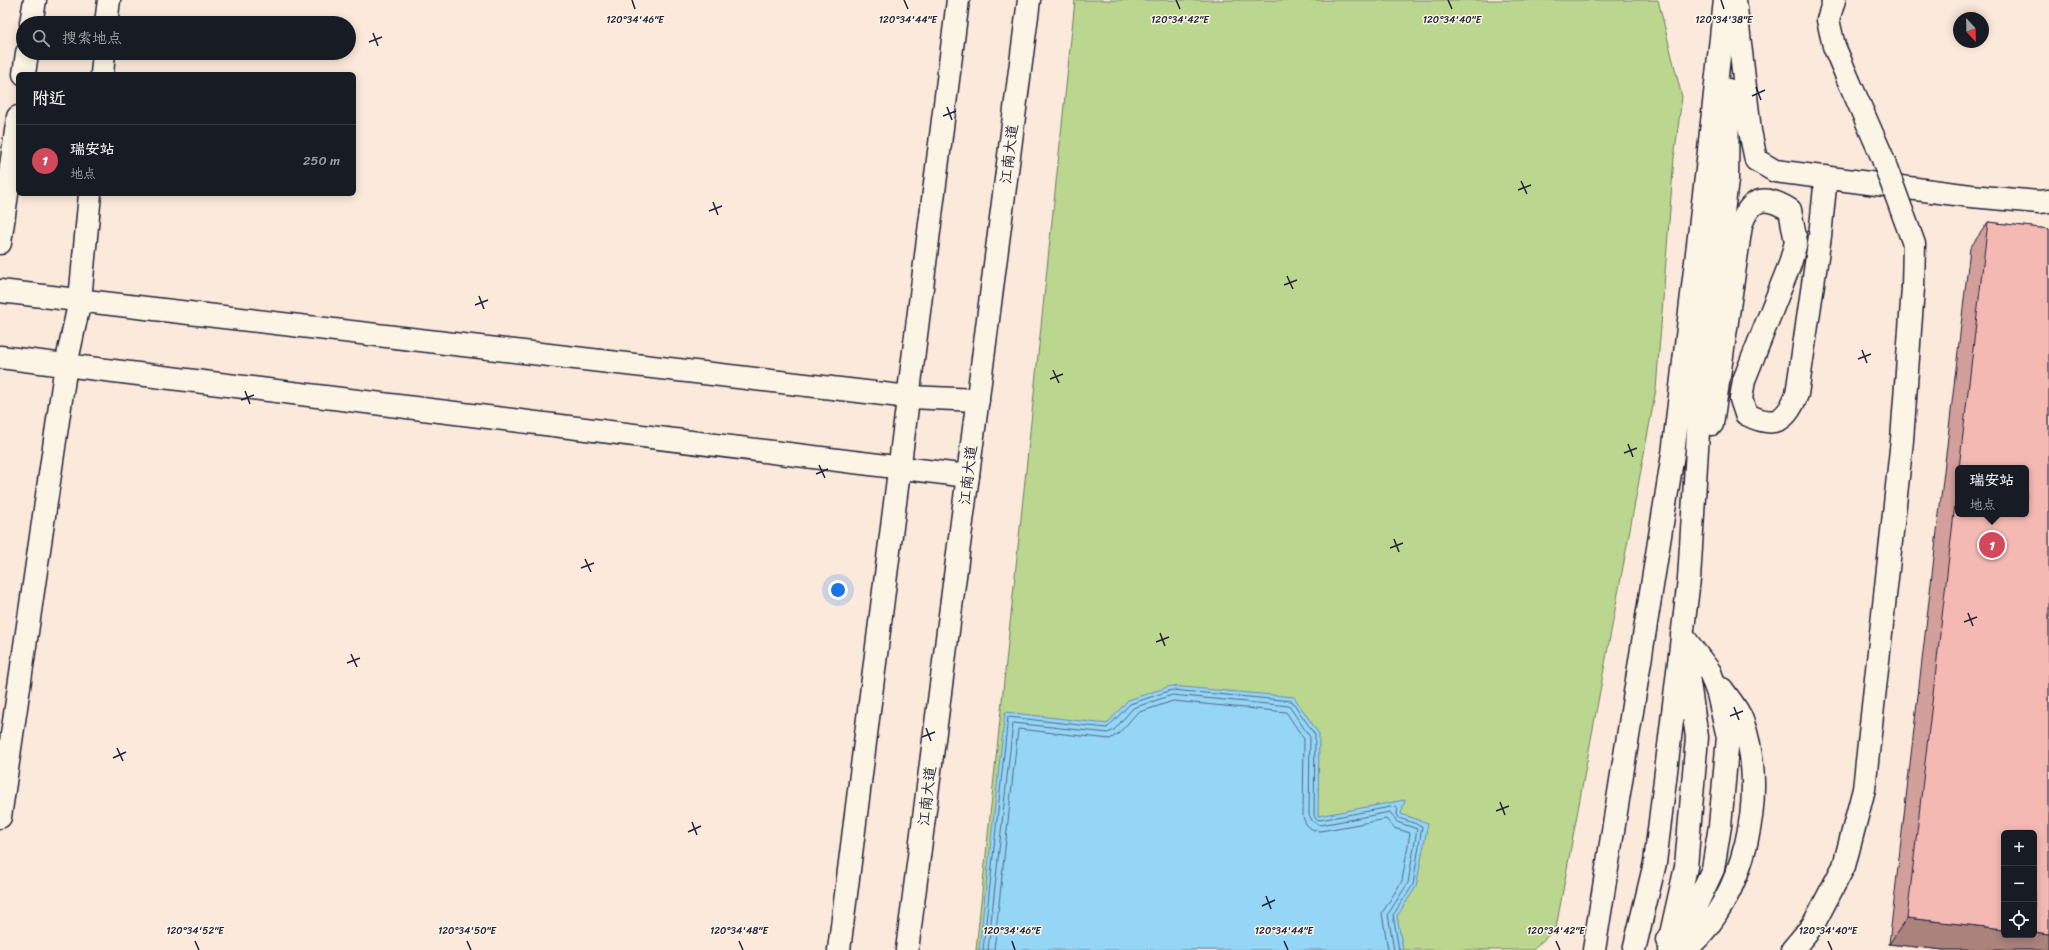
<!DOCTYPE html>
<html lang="zh">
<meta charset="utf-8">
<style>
:root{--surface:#171b24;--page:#242831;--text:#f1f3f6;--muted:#9ea1a6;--line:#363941;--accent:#d1495b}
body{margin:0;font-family:Sriracha,"LXGW WenKai TC",sans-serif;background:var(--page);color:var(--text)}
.controls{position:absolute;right:12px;bottom:12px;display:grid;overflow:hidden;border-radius:6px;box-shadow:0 2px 10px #0003}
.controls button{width:36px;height:36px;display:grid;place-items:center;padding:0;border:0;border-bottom:1px solid var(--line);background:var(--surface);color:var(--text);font:20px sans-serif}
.compass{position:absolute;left:1953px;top:12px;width:36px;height:36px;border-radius:50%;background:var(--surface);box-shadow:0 2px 10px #0003;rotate:158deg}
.you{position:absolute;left:838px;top:590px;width:14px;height:14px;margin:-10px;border:3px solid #fff;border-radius:50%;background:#1a73e8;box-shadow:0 0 0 6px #1a73e833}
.badge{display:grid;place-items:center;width:26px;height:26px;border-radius:50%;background:var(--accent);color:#fff;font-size:13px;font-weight:700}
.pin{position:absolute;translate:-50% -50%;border:2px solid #fff;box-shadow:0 1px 4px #0006}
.popup{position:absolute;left:1955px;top:465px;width:74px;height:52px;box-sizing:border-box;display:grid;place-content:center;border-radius:6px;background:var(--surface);filter:drop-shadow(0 1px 3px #0005);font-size:13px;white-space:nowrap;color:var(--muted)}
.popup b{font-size:15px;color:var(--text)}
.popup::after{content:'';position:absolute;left:50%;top:100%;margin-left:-8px;border:8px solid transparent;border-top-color:var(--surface)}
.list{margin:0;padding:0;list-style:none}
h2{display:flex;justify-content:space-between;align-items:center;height:52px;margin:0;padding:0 16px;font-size:17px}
h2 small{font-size:13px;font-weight:400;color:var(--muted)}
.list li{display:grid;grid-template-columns:26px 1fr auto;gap:12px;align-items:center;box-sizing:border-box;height:72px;padding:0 16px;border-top:1px solid var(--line)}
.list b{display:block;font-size:15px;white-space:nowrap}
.list p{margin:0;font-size:13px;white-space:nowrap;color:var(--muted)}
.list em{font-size:13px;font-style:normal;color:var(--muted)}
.icon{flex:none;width:22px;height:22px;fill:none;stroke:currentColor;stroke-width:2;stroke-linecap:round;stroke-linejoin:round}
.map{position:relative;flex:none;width:2049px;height:950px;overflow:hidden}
.search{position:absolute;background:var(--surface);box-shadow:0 2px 10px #0003;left:16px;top:16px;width:340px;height:44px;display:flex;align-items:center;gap:10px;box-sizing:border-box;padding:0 14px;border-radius:22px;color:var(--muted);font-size:15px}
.panel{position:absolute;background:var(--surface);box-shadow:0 2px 10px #0003;left:16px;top:72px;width:340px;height:124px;border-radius:6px}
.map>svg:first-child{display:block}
.green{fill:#bbd68e;stroke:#6e7c64}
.water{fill:#95d5f6;stroke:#678dab}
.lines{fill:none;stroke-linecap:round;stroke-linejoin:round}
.shore{stroke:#506a86;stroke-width:1}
.minor-casing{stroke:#22223b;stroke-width:25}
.major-casing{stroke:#22223b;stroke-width:25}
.minor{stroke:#fcf5e5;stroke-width:22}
.major{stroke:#fcf5e5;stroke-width:22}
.minor-bridge-casing{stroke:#22223b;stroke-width:25;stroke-linecap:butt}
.minor-bridge{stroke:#fcf5e5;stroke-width:22}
.wall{fill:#d39f9a;stroke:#22223b;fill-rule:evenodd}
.shaded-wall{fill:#ac827d;stroke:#22223b}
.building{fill:#f5b9b3;stroke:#22223b}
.ticks{fill:none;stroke:#22223b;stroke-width:1.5}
.labels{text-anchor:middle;stroke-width:3;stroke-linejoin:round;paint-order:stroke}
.street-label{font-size:15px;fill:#22223b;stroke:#fcf5e5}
.ticks-label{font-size:10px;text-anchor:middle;fill:#22223b;stroke:#fcf5e5;stroke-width:3;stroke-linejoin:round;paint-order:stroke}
</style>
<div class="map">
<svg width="2049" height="950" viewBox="0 0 2049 950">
<rect width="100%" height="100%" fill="#fbe9db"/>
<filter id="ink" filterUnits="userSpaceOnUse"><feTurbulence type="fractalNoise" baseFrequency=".025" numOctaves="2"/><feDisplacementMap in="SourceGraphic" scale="8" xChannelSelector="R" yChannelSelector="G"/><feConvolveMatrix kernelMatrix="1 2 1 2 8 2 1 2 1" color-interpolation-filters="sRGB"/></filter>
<g filter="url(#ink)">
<!-- green -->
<path class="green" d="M 1075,0 L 1658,0 L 1682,97 L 1674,158 L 1656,389 L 1556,928 L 1533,950 L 976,950 Z"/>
<!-- water -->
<path class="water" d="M 1171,686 L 1294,697 L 1319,734 L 1318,816 L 1405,800 L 1401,814 L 1428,823 L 1416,887 L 1397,916 L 1403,950 L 979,950 L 1005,712 L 1107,724 L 1128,700 Z"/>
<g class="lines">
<!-- shore -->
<path class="shore" d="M 983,950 L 1008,717 L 1107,728 L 1130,704 L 1172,690 L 1292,701 L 1315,735 L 1314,815 L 1316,819 L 1320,820 L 1396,806 L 1398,808 L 1397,814 L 1399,818 L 1422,826 L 1413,885 L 1393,915 L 1399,950
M 988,950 L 1013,723 L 1108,733 L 1114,730 L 1133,708 L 1172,695 L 1289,706 L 1310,737 L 1309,815 L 1313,822 L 1321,825 L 1390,812 L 1397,822 L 1417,829 L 1408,883 L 1388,914 L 1394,950
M 994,950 L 1018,729 L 1110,739 L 1118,734 L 1137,713 L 1173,701 L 1286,712 L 1304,739 L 1303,816 C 1305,826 1311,831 1321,831 L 1386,819 L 1394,828 L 1410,833 L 1402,881 L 1382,913 L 1388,950"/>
<!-- minor casing -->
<g class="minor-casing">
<path id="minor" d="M 1735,0 L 1750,131 L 1756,160 L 1775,171 L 1971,196 L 2039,202 L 2049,201
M 1834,0 L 1828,20 L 1834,46 L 1848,79
M 31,23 L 35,0
M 106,23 L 109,0
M 24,74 L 27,53
M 102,74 L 104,53
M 0,243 L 18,117
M 0,291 L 909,397 L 978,400
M 0,357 L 968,476
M 1712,424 L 1741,225 C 1751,196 1766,195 1790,210 L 1796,242 L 1790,264 L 1744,380 L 1741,399 L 1746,414 C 1773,428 1786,423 1797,394 L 1820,236 L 1826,177
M 0,817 L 66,365 L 80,300 L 90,194
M 1667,940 L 1671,934 L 1686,867 L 1697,737 L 1686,662
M 1594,950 L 1673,454 L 1707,169 L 1725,0
M 1634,950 L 1655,863 L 1689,579 L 1700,400 L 1727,180 L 1728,90
M 1670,950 L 1681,937 L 1713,869 L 1720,826 L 1728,737 L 1718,694 L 1710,672 L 1682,635
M 1685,950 C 1745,900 1769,792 1742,720 C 1738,709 1729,699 1722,689
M 1792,950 L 1813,925 L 1844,866 L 1864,789 L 1902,440 L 1913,288"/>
</g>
<!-- major casing -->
<g class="major-casing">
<path id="major" d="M 839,950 L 958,0
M 907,950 L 1029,0"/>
</g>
<!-- minor -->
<use href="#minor" class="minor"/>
<!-- major -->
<use href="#major" class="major"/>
<!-- minor-bridge casing -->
<g class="minor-bridge-casing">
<path id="minor-bridge" d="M 1848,79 L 1881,154 L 1914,244 L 1913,288"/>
</g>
<!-- minor-bridge -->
<use href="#minor-bridge" class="minor-bridge"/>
</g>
<!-- wall -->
<path class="wall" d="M 1988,222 L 2049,229 L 2049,950 L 1944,950 L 1889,944 L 1970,248 ZM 1958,468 L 2026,468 L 2026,514 L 1958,514 ZM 2004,833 L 2034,833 L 2034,935 L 2004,935 Z"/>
<!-- shaded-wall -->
<path class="shaded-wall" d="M 1907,918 L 2004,929 L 2004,935 L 2034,935 L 2034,932 L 2049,934 L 2049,950 L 1944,950 L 1889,944 Z"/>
<!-- building -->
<path class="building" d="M 1988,222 L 2049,229 L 2049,934 L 2034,932 L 2034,833 L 2004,833 L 2004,929 L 1907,918 L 1958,479 L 1958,514 L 2026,514 L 2026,468 L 1959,468 Z"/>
</g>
<!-- ticks -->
<path class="ticks" d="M 632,0 L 635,9M 904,0 L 908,9M 1176,0 L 1180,9M 1448,0 L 1452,9M 1721,0 L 1724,9M 373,33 L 378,46M 369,42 L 382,37M 1756,87 L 1761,100M 1752,96 L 1765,90M 947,107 L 952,120M 943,116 L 956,111M 1521,181 L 1527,194M 1518,190 L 1531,185M 713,202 L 718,215M 709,211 L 722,206M 1287,276 L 1293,289M 1284,285 L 1297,280M 479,296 L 484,309M 475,305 L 488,300M 1862,350 L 1867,363M 1858,359 L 1871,354M 1053,370 L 1059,383M 1050,379 L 1063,374M 245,391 L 250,404M 241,400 L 254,395M 1628,444 L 1633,457M 1624,453 L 1637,448M 819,465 L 825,478M 816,474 L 828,469M 1394,539 L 1399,552M 1390,548 L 1403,543M 585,559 L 591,572M 581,568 L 594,563M 1968,613 L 1973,626M 1964,622 L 1977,617M 1160,633 L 1165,646M 1156,642 L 1169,637M 351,654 L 357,667M 347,663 L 360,658M 1734,707 L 1739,720M 1730,716 L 1743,711M 926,728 L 931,741M 922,737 L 935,732M 117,748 L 123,761M 113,758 L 126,752M 1500,802 L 1505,815M 1496,811 L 1509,806M 692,822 L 697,835M 688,832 L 701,826M 1266,896 L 1271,909M 1262,906 L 1275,900M 195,941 L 199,950M 467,941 L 471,950M 739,941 L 743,950M 1012,941 L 1015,950M 1284,941 L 1288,950M 1556,941 L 1560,950M 1828,941 L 1832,950"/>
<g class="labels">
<!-- street labels -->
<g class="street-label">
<text transform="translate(1009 154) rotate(-83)" y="5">江南大道</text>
<text transform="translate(968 475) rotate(-83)" y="5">江南大道</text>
<text transform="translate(927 796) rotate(-83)" y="5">江南大道</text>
</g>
</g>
<g class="ticks-label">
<text x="635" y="23">120°34'46"E</text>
<text x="908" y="23">120°34'44"E</text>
<text x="1180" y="23">120°34'42"E</text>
<text x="1452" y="23">120°34'40"E</text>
<text x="1724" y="23">120°34'38"E</text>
<text x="195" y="934">120°34'52"E</text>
<text x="467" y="934">120°34'50"E</text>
<text x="739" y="934">120°34'48"E</text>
<text x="1012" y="934">120°34'46"E</text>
<text x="1284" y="934">120°34'44"E</text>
<text x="1556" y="934">120°34'42"E</text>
<text x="1828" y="934">120°34'40"E</text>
</g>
</svg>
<div class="controls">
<button>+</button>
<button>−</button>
<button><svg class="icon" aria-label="locate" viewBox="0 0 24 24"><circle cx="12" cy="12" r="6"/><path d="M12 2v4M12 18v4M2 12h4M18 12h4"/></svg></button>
</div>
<svg class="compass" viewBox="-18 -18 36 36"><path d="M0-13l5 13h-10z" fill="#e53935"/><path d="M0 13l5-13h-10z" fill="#9ea1a6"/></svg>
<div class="you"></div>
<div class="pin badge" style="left:1992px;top:545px">1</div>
<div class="popup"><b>瑞安站</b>地点</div>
<div class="search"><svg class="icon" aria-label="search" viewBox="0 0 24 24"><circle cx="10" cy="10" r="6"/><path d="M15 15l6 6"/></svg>搜索地点</div>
<section class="panel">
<h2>附近<small></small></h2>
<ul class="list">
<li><span class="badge">1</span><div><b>瑞安站</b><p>地点</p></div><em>250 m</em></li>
</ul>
</section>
</div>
